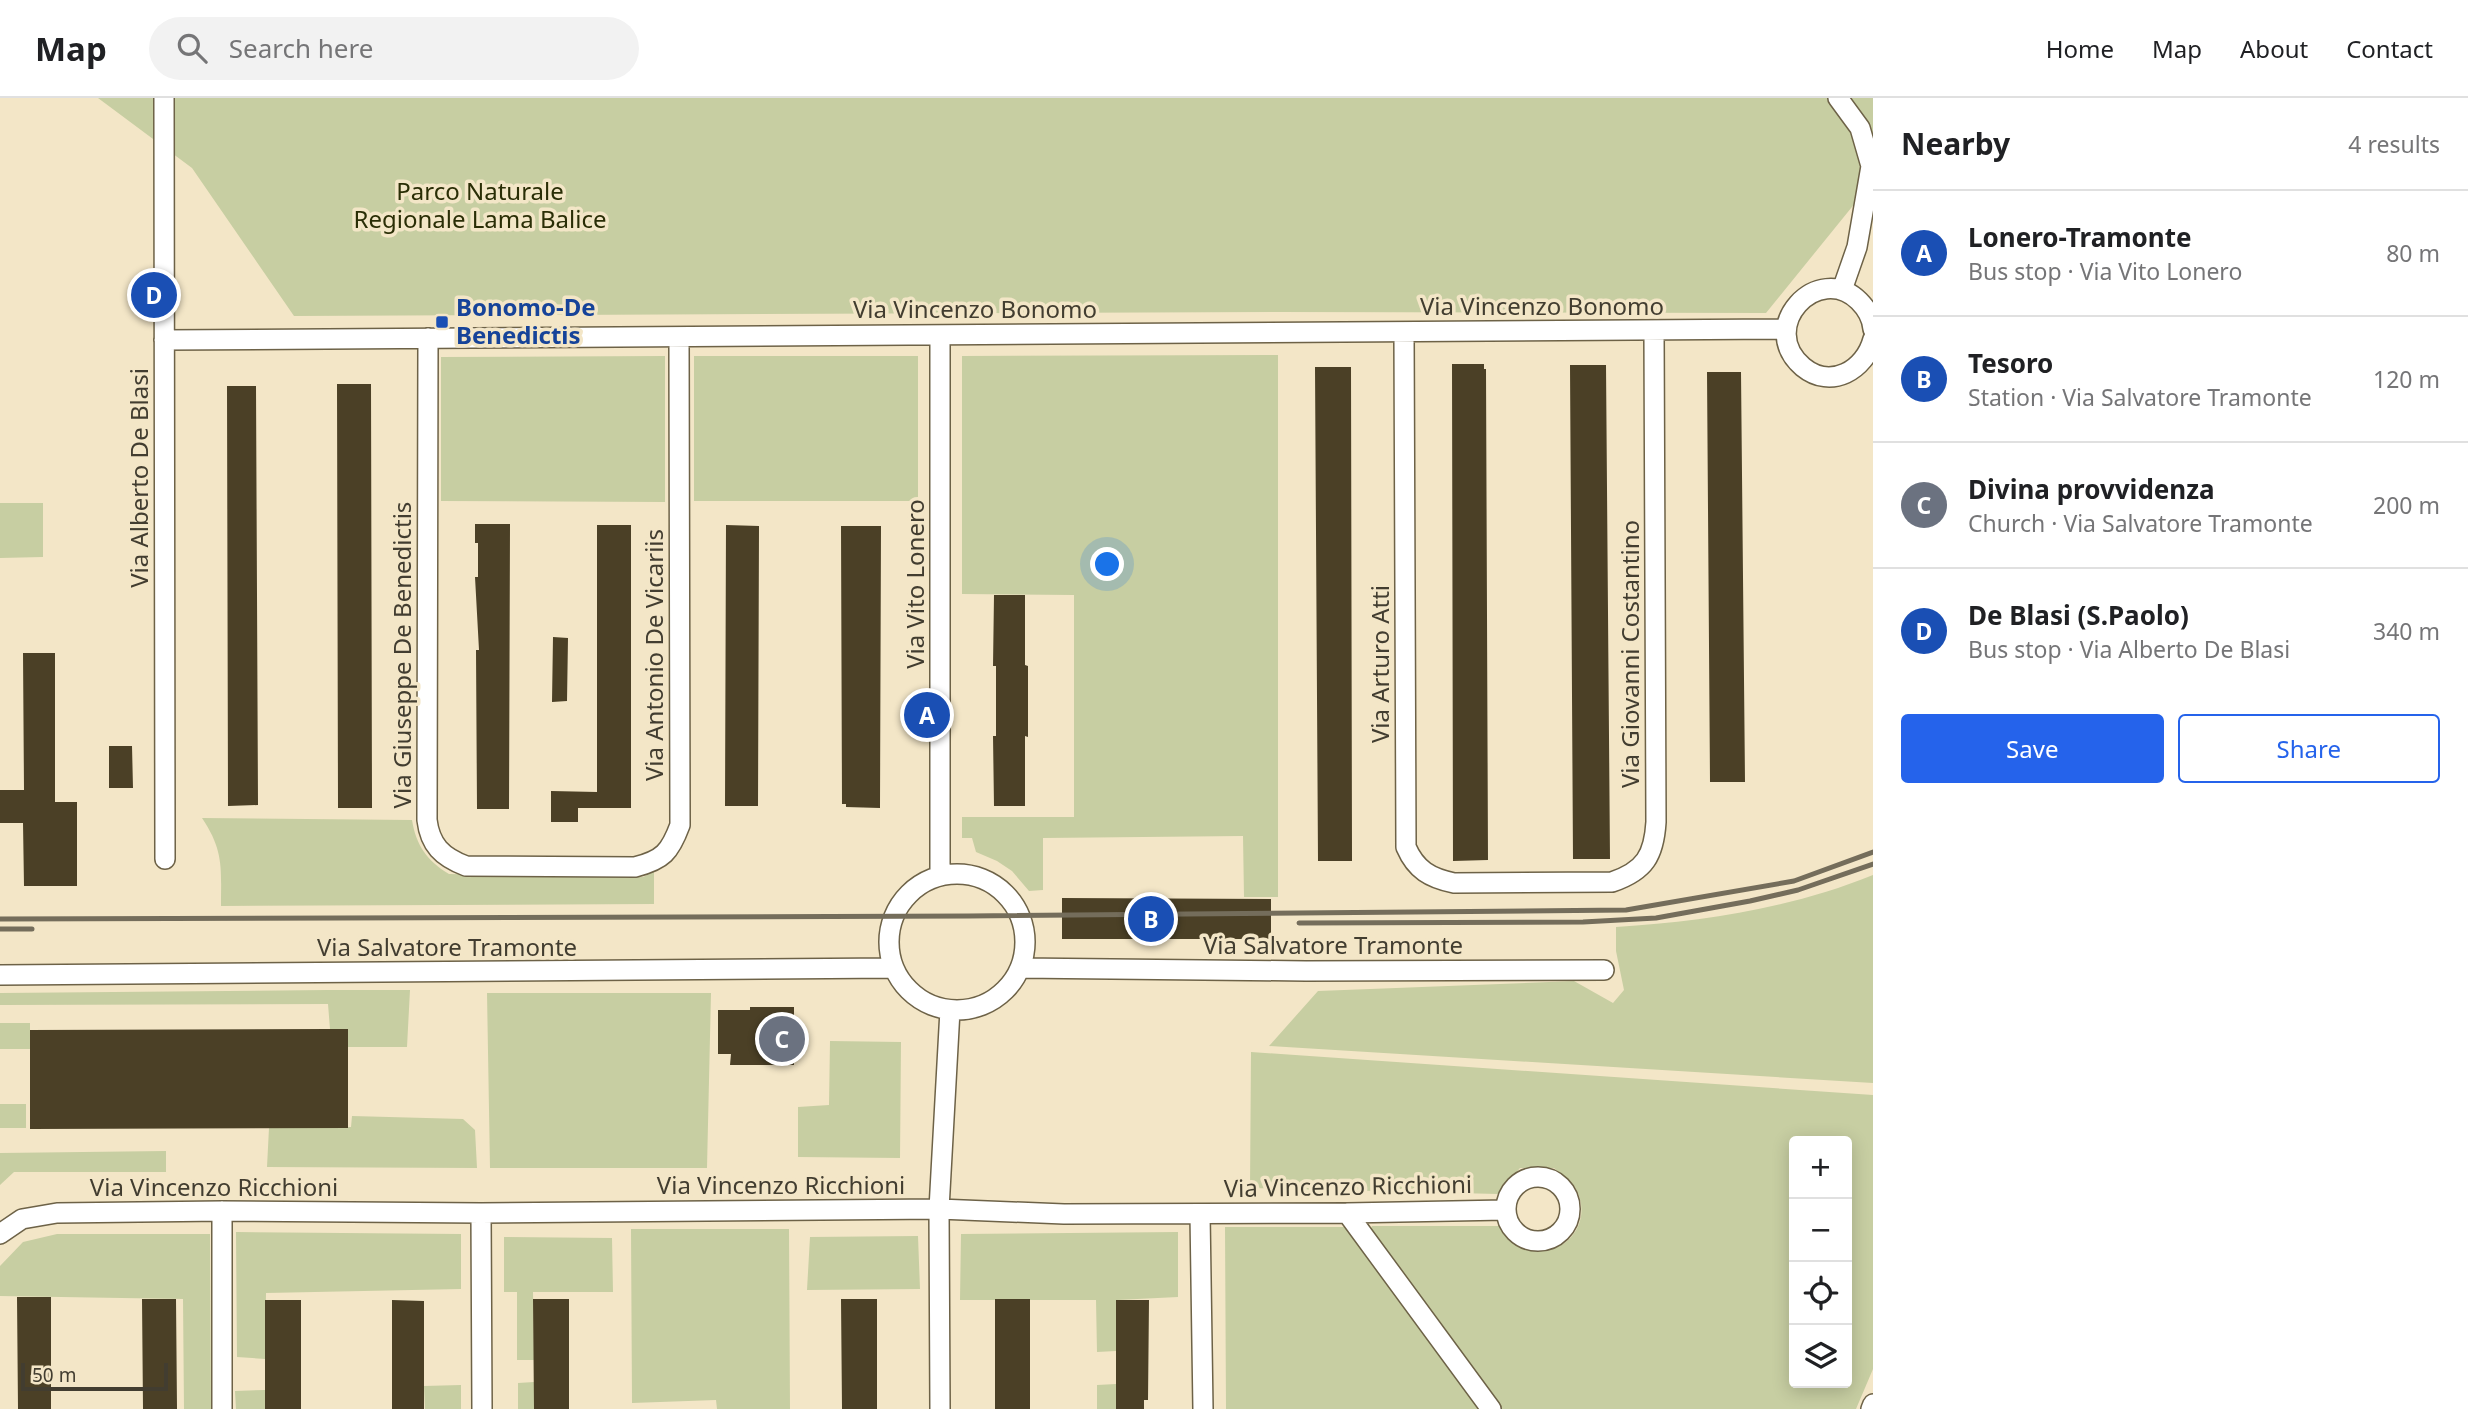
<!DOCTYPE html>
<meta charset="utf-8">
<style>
:root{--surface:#fff;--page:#f2f2f2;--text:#202124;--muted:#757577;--line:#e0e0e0;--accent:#2563eb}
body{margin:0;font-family:"Noto Sans",sans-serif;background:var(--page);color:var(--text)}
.controls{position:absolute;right:21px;bottom:21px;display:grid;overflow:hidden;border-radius:7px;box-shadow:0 4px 18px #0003}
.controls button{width:63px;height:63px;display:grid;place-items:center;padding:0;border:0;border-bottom:2px solid var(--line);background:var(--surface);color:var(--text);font:35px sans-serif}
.scale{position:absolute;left:21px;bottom:18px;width:147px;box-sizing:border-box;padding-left:7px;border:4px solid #423d30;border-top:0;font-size:19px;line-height:24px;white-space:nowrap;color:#423d30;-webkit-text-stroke:5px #f3e6c7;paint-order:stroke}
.you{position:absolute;left:1108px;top:467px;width:24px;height:24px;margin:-18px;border:5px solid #fff;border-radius:50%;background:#1a73e8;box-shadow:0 0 0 10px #1a73e833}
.badge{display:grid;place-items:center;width:46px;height:46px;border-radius:50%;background:var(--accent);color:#fff;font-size:23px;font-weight:700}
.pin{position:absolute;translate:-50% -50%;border:4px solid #fff;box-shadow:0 2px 7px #0006}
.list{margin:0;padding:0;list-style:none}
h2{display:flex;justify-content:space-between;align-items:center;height:91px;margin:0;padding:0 28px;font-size:30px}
h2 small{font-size:23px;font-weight:400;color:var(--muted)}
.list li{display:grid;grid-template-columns:46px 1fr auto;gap:21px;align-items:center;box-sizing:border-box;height:126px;padding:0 28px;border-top:2px solid var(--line)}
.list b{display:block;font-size:26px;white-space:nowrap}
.list p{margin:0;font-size:23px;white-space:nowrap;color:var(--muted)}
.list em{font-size:23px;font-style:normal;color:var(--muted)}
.actions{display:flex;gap:14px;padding:21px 28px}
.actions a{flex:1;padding:16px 0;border:2px solid var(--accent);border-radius:7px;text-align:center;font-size:24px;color:var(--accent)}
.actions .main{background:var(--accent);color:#fff}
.icon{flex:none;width:38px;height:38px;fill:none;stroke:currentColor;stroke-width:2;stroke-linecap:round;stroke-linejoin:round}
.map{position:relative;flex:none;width:1873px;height:1311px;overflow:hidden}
header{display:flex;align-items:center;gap:42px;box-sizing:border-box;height:98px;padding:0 35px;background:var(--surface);border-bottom:2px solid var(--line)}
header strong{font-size:33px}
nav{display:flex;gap:38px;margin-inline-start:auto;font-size:24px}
.search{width:490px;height:63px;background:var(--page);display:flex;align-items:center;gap:18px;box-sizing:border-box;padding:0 24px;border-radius:38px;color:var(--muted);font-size:26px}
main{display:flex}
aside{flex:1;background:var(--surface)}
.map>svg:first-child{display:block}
.green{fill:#c7cea2;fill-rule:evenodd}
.building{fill:#4b4026}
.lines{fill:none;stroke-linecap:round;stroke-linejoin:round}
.minor-casing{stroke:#6d6247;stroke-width:22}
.minor{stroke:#fff;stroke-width:19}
.rail{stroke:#746d5b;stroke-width:5}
.transit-dot{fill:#1a4fb4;stroke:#f3e6c7;stroke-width:2.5}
.labels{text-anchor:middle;stroke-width:7;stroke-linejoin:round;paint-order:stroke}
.park-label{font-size:24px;fill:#2a2e06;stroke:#f3e6c7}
.street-label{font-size:24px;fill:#423d30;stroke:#f3e6c7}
.transit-label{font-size:24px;font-weight:bold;fill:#164399;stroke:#f3e6c7;text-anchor:start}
</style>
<header>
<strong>Map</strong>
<div class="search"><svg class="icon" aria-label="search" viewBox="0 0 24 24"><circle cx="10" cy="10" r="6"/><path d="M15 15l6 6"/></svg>Search here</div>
<nav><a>Home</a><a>Map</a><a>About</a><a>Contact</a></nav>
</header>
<main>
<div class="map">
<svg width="1873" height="1311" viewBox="0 0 1873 1311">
<rect width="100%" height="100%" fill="#f3e6c7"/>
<!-- green -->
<path class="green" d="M 98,0 L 1873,0 L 1873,83 L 1766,215 L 1279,214 L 294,218 L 192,70 Z
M 1278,257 L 1278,799 L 1244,799 L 1243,738 L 1043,740 L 1043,792 L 1029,793 L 1012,773 L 997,763 L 976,754 L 972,740 L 962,740 L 962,719 L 1074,719 L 1074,497 L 962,496 L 962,258 Z
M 665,258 L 665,404 L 441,403 L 441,259 Z
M 694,258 L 918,258 L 918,403 L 694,403 Z
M 43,405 L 43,459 L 0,460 L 0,405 Z
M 202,720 L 412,722 C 416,747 427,763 449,776 L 643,779 L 654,774 L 654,806 L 221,808 C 221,770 224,753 202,720 Z
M 1873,777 L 1873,985 L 1269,948 L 1318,893 L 1574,883 L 1613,905 L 1624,892 L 1616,853 L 1616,829 C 1702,824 1792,810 1873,777 Z
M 328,892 L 410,892 L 407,949 L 347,949 L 330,931 L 328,906 L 0,907 L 0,895 Z
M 487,895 L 711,895 L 707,1070 L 490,1070 Z
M 0,925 L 30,925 L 30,951 L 0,951 Z
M 830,943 L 901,944 L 900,1060 L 798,1059 L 798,1009 L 829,1007 Z
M 1251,954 L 1873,997 L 1873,1271 L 1856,1311 L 1502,1311 L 1370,1133 L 1372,1128 L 1502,1128 C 1506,1134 1512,1145 1519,1148 C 1559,1167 1597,1127 1575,1089 C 1571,1082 1560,1076 1554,1070 L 1520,1070 L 1498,1096 L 1250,1090 ZM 1794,1043 L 1847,1043 L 1847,1285 L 1794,1285 Z
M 0,1006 L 26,1006 L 26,1030 L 0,1030 Z
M 352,1018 L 463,1021 L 475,1032 L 477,1070 L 267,1069 L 269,1030 L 351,1029 Z
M 166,1053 L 166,1074 L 14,1074 L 0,1087 L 0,1055 Z
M 1225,1129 L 1345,1129 L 1479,1311 L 1226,1311 Z
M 631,1131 L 789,1131 L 790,1311 L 717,1311 L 716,1302 L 632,1305 Z
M 236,1134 L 461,1136 L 461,1191 L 266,1195 L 265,1261 L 237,1259 Z
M 1178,1134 L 1178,1199 L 1117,1202 L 1116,1253 L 1097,1254 L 1096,1202 L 960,1202 L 961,1136 Z
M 57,1136 L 210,1136 L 211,1311 L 184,1311 L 183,1201 L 0,1198 L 0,1168 L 23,1144 Z
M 918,1138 L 920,1191 L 807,1192 L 810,1139 Z
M 504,1139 L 612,1140 L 613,1194 L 533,1194 L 534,1262 L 517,1262 L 517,1194 L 504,1194 Z
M 534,1284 L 534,1311 L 518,1311 L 518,1285 Z
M 1116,1286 L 1116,1311 L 1097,1311 L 1097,1287 Z
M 461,1287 L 461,1311 L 425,1311 L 424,1288 Z
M 265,1292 L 265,1311 L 236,1311 L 235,1293 Z"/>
<!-- building -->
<path class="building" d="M 1452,266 L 1484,266 L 1484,271 L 1486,271 L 1488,762 L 1453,763 Z
M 1570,267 L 1606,267 L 1610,761 L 1573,761 Z
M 1315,269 L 1351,269 L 1352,763 L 1318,763 Z
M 1707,274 L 1741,274 L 1745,684 L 1710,684 Z
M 337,286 L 371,286 L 372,710 L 338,710 Z
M 227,288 L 256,288 L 258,707 L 228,708 Z
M 475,426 L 510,426 L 509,711 L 477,711 L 476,552 L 479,552 L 475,479 L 478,479 L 478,445 L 475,445 Z
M 597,427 L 631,427 L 631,710 L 578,710 L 578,724 L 551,724 L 551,693 L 597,694 Z
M 726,427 L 759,428 L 758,708 L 725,708 Z
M 841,428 L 881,428 L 880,710 L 846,709 L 846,706 L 842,706 Z
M 994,497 L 1025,497 L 1025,567 L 1028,568 L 1028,639 L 1025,638 L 1025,708 L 994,708 L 993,638 L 996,638 L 996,568 L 993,568 Z
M 553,539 L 568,540 L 567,603 L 552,604 Z
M 23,555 L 55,555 L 55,704 L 77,704 L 77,788 L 24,788 L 23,725 L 0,725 L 0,692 L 24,692 Z
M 109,648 L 132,648 L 133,690 L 109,690 Z
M 1062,800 L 1271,801 L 1271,841 L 1062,841 Z
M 750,909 L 794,909 L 794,967 L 730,967 L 731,956 L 718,956 L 718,912 L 750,912 Z
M 330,931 L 348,931 L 348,1030 L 30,1031 L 30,932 Z
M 17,1199 L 51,1199 L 51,1311 L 18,1311 Z
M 142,1201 L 176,1201 L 177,1311 L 143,1311 Z
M 533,1201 L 569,1201 L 569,1311 L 534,1311 Z
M 841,1201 L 877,1201 L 877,1311 L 842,1311 Z
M 995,1201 L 1030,1201 L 1030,1311 L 995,1311 Z
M 265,1202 L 301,1202 L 301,1311 L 265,1311 Z
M 392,1202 L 424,1203 L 424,1311 L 392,1311 Z
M 1116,1202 L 1149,1202 L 1148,1302 L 1144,1302 L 1144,1311 L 1116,1311 Z"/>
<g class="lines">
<!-- minor casing -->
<g class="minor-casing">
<path id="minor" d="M 164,0 L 165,761
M 1838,0 L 1860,30 L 1871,68 L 1857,149 L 1842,192
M 1873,231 C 1872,219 1867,211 1859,203 C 1818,163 1756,229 1803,269 C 1831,292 1865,272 1873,241
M 1404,235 L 1406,749 C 1416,772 1430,780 1454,785 L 1612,784 C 1645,773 1654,757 1656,724 L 1654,233
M 940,237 L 940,778
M 428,240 L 427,722 C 430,747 442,759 466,768 L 635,769 C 663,762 670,754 680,727 L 679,239
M 164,242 L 1786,231
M889 844a68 68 0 1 1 136 0a68 68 0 1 1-136 0Z
M 1020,870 L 1306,873 L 1604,872
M 0,877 L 894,870
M1506 1111a32 32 0 1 1 64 0a32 32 0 1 1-64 0Z
M 481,1115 L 482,1311
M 1347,1115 L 1491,1311
M 1200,1116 L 1203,1311
M 0,1136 L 22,1121 L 57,1115 L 222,1113 L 481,1115 L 939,1111 L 1064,1116 L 1347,1115 L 1505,1112
M 222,1311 L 222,1113
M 940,1311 L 939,1111 L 950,912
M 1871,1311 L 1873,1306"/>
</g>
<!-- minor -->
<use href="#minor" class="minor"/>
<!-- rail -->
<path class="rail" d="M 0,821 L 969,818 L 1626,812 L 1794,783 L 1873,754
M 1299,825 L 1583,824 L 1656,820 L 1750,803 L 1798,792 L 1873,766
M 0,831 L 32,831"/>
</g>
<!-- markers -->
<rect class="transit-dot" x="435" y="217" width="14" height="14" rx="3.5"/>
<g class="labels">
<!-- park labels -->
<g class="park-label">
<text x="480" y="102">Parco Naturale<tspan x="480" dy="28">Regionale Lama Balice</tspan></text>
</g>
<!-- street labels -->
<g class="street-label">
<text x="1542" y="217">Via Vincenzo Bonomo</text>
<text x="975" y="220">Via Vincenzo Bonomo</text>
<text transform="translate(140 380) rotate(-90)" y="8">Via Alberto De Blasi</text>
<text transform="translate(916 486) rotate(-90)" y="8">Via Vito Lonero</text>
<text transform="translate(1631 556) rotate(-90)" y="8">Via Giovanni Costantino</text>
<text transform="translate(403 557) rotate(-90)" y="8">Via Giuseppe De Benedictis</text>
<text transform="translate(655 557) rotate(-90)" y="8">Via Antonio De Vicariis</text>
<text transform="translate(1381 566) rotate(-90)" y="8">Via Arturo Atti</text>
<text x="1333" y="856">Via Salvatore Tramonte</text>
<text x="447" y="858">Via Salvatore Tramonte</text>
<text x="781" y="1096">Via Vincenzo Ricchioni</text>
<text transform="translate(1348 1089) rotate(-1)" y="8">Via Vincenzo Ricchioni</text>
<text x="214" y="1098">Via Vincenzo Ricchioni</text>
</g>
<!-- transit labels -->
<g class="transit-label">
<text x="456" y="218">Bonomo-De<tspan x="456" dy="28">Benedictis</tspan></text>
</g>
</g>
</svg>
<div class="controls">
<button>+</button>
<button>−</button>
<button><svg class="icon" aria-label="locate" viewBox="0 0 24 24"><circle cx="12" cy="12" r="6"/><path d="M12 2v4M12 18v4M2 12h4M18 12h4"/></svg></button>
<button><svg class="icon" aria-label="layers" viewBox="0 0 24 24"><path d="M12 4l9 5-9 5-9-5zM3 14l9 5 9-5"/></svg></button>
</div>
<div class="scale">50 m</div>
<div class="you"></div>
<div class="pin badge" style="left:927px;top:617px;background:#1a4fb4">A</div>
<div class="pin badge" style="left:1151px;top:821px;background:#1a4fb4">B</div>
<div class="pin badge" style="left:782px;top:941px;background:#6b7280">C</div>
<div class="pin badge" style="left:154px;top:197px;background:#1a4fb4">D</div>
</div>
<aside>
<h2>Nearby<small>4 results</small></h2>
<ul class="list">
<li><span class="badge" style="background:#1a4fb4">A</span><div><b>Lonero-Tramonte</b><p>Bus stop · Via Vito Lonero</p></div><em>80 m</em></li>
<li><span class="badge" style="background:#1a4fb4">B</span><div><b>Tesoro</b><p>Station · Via Salvatore Tramonte</p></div><em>120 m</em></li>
<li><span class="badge" style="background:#6b7280">C</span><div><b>Divina provvidenza</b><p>Church · Via Salvatore Tramonte</p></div><em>200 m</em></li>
<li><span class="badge" style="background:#1a4fb4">D</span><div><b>De Blasi (S.Paolo)</b><p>Bus stop · Via Alberto De Blasi</p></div><em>340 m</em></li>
</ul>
<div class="actions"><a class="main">Save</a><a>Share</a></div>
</aside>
</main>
